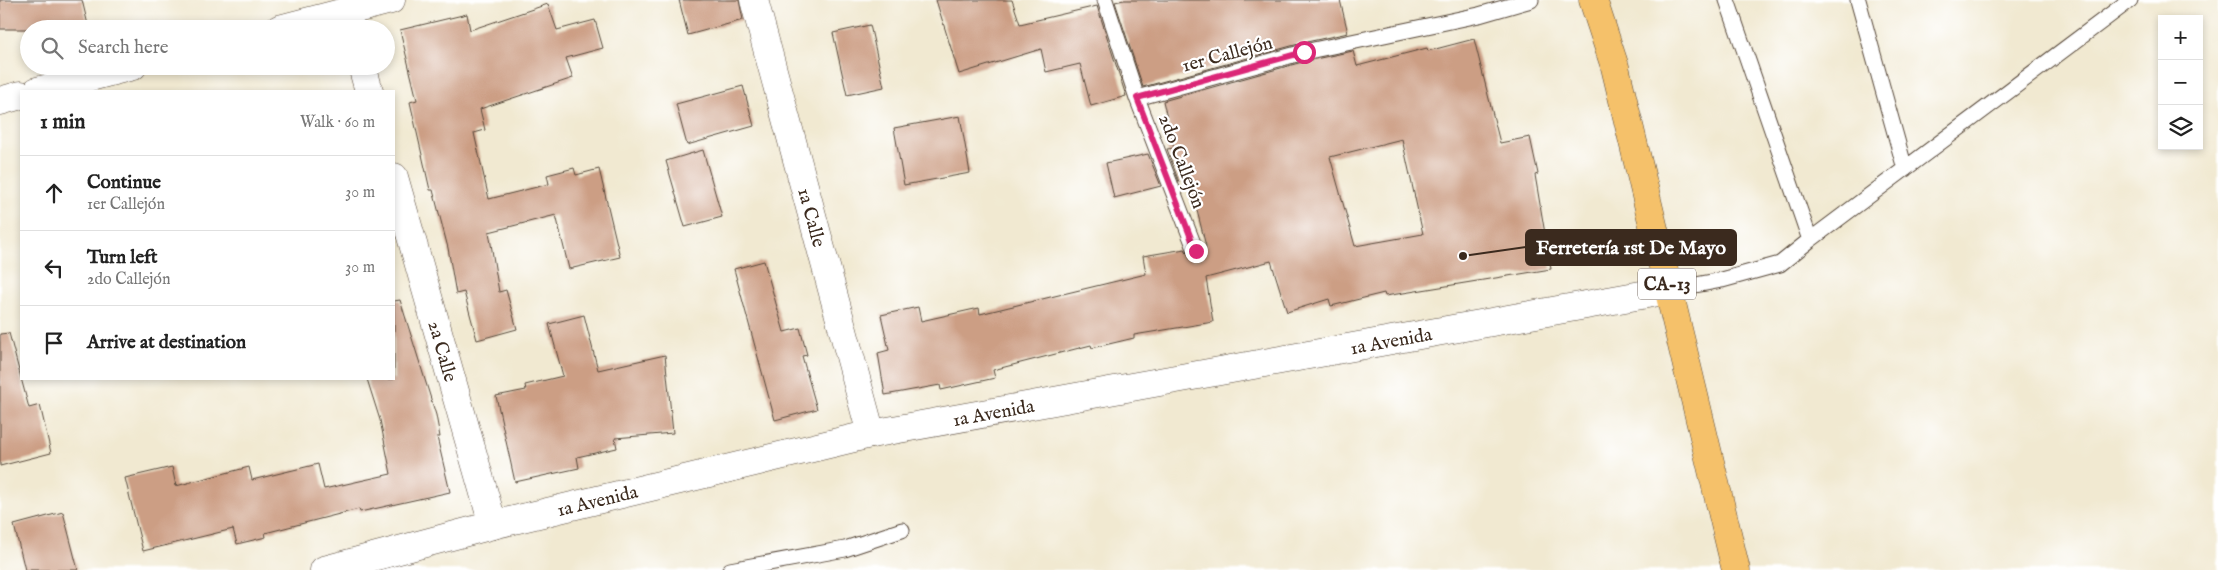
<!DOCTYPE html>
<meta charset="utf-8">
<style>
:root{--surface:#fff;--page:#f2f2f2;--text:#222;--muted:#767676;--line:#e0e0e0}
body{margin:0;font-family:"IM FELL English",serif;background:var(--page);color:var(--text)}
.controls{position:absolute;right:15px;top:15px;display:grid;overflow:hidden;border-radius:0px;box-shadow:0 2px 8px #0003}
.controls button{width:45px;height:45px;display:grid;place-items:center;padding:0;border:0;border-bottom:1px solid var(--line);background:var(--surface);color:var(--text);font:25px sans-serif}
.stop{position:absolute;width:15px;height:15px;margin:-11px;border:4px solid #db2777;border-radius:50%;background:#fff}
.stop.end{background:#db2777;border-color:#fff;box-shadow:0 1px 5px #0008}
.list{margin:0;padding:0;list-style:none}
h2{display:flex;justify-content:space-between;align-items:center;height:65px;margin:0;padding:0 20px;font-size:21px}
h2 small{font-size:16px;font-weight:400;color:var(--muted)}
.list li{display:grid;grid-template-columns:32px 1fr auto;gap:15px;align-items:center;box-sizing:border-box;height:75px;padding:0 20px;border-top:1px solid var(--line)}
.list b{display:block;font-size:19px;white-space:nowrap}
.list p{margin:0;font-size:16px;white-space:nowrap;color:var(--muted)}
.list em{font-size:16px;font-style:normal;color:var(--muted)}
.icon{flex:none;width:28px;height:28px;fill:none;stroke:currentColor;stroke-width:2;stroke-linecap:round;stroke-linejoin:round}
.map{position:relative;flex:none;width:2218px;height:570px;overflow:hidden}
.search{position:absolute;background:var(--surface);box-shadow:0 2px 8px #0003;left:20px;top:20px;width:375px;height:55px;display:flex;align-items:center;gap:12px;box-sizing:border-box;padding:0 18px;border-radius:28px;color:var(--muted);font-size:19px}
.panel{position:absolute;background:var(--surface);box-shadow:0 2px 8px #0003;left:20px;top:90px;width:375px;height:290px;border-radius:0px}
.map>svg:first-child{display:block}
.building{fill:#cc9e84;fill-rule:evenodd}
.lines{fill:none;stroke-linecap:round;stroke-linejoin:round}
.service-casing{stroke:#564739;stroke-width:17}
.minor-casing{stroke:#564739;stroke-width:29}
.primary-casing{stroke:#564739;stroke-width:29}
.service{stroke:#fff;stroke-width:15}
.minor{stroke:#fff;stroke-width:28}
.primary{stroke:#f5c16b;stroke-width:28}
.route{stroke:#db2777;stroke-width:6}
.labels{text-anchor:middle;stroke-width:4.5;stroke-linejoin:round;paint-order:stroke}
.shield{fill:#fff;stroke:#766a62;stroke-width:1}
.shield-label{font-size:18px;font-weight:bold;fill:#3b2a1e}
.street-label{font-size:19px;fill:#3b2a1e;stroke:#fff}
.leader{fill:none;stroke:#3b2a1e;stroke-width:2}
.callout-dot{fill:#3b2a1e;stroke:#fff;stroke-width:2}
.callout{fill:#3b2a1e;stroke:#3b2a1e;stroke-width:2}
.callout-label{font-size:20px;text-anchor:middle;font-weight:bold;fill:#fff}
</style>
<div class="map">
<svg width="2218" height="570" viewBox="0 0 2218 570">
<rect width="100%" height="100%" fill="#fff"/>
<filter id="ink" filterUnits="userSpaceOnUse"><feTurbulence type="fractalNoise" baseFrequency=".02" numOctaves="2"/><feDisplacementMap in="SourceGraphic" scale="10" xChannelSelector="R" yChannelSelector="G"/><feConvolveMatrix kernelMatrix="1 2 1 2 8 2 1 2 1" color-interpolation-filters="sRGB"/></filter>
<filter id="wash" filterUnits="userSpaceOnUse"><feTurbulence type="fractalNoise" baseFrequency=".0096" numOctaves="4" result="noise"/><feDisplacementMap in="SourceGraphic" scale="20" xChannelSelector="R" yChannelSelector="G"/><feGaussianBlur stdDeviation="1.12" result="paint"/><feColorMatrix in="noise" values="0 0 0 0 0 0 0 0 0 0 0 0 0 0 0 0 0 1.4 0 .05"/><feComposite in="paint" operator="in"/></filter>
<g filter="url(#wash)">
<rect width="100%" height="100%" fill="#f1e9d1"/>
<g id="blocks">
<!-- building -->
<path class="building" d="M 0,0 L 82,0 L 89,29 L 0,29 Z
M 679,0 L 739,0 L 743,20 L 688,35 Z
M 936,0 L 1012,0 L 1020,24 L 1097,6 L 1126,96 L 1091,106 L 1080,64 L 1046,72 L 1041,49 L 959,74 Z
M 1124,0 L 1340,0 L 1348,33 L 1302,43 L 1143,87 L 1115,2 Z
M 548,4 L 557,30 L 595,20 L 603,48 L 566,58 L 573,78 L 480,109 L 485,130 L 474,133 L 489,199 L 549,184 L 547,175 L 574,168 L 576,175 L 599,169 L 620,257 L 569,269 L 556,215 L 489,232 L 499,292 L 506,290 L 517,329 L 477,340 L 464,292 L 456,294 L 448,248 L 433,190 L 430,190 L 410,102 L 417,100 L 400,30 L 467,14 L 470,30 Z
M 870,25 L 884,87 L 847,95 L 833,33 Z
M 1474,39 L 1500,143 L 1530,137 L 1538,174 L 1535,175 L 1551,269 L 1385,296 L 1384,293 L 1331,306 L 1329,299 L 1287,312 L 1271,261 L 1206,278 L 1213,322 L 1134,335 L 1134,338 L 1092,348 L 1091,345 L 993,370 L 995,378 L 941,390 L 940,385 L 885,395 L 878,353 L 889,350 L 881,315 L 918,307 L 921,321 L 979,308 L 980,314 L 1146,274 L 1143,256 L 1185,249 L 1191,259 L 1195,260 L 1203,257 L 1206,246 L 1189,179 L 1179,182 L 1167,149 L 1174,148 L 1163,101 L 1306,61 L 1353,51 L 1357,66 L 1427,48 L 1428,51 ZM 1402,139 L 1423,234 L 1355,246 L 1330,157 Z
M 743,86 L 754,126 L 687,145 L 676,104 Z
M 960,116 L 970,173 L 904,185 L 894,128 Z
M 703,150 L 722,217 L 685,227 L 666,161 Z
M 1148,154 L 1161,186 L 1114,198 L 1106,163 Z
M 764,261 L 784,332 L 800,328 L 807,355 L 802,356 L 817,409 L 775,420 L 734,269 Z
M 400,300 L 436,415 L 440,437 L 437,437 L 450,492 L 360,512 L 359,509 L 265,533 L 266,537 L 237,544 L 233,529 L 143,551 L 125,478 L 172,467 L 176,486 L 249,467 L 252,480 L 318,464 L 324,489 L 391,474 L 380,420 L 367,379 L 394,379 L 394,301 Z
M 584,315 L 598,370 L 665,355 L 673,433 L 615,438 L 617,448 L 577,457 L 579,468 L 515,482 L 496,396 L 526,390 L 525,385 L 563,376 L 549,324 Z
M 9,333 L 29,408 L 40,405 L 51,453 L 0,466 L 0,334 Z
M 63,512 L 78,570 L 25,570 L 14,525 Z"/>
</g>
</g>
<g filter="url(#ink)">
<use href="#blocks" fill-opacity="0" stroke="#564739" stroke-width="1"/>
<g class="lines">
<!-- service casing -->
<g class="service-casing">
<path id="service" d="M 1105,0 L 1137,98 L 1196,251
M 1858,0 L 1905,169
M 1137,98 L 1304,52 L 1479,15 L 1531,0
M 1810,240 L 2130,0
M 1669,290 L 1722,280 L 1780,264 L 1810,240 L 1727,0
M 730,570 L 845,549 L 902,530"/>
</g>
<!-- minor casing -->
<g class="minor-casing">
<g id="minor">
<path id="s1" d="M 754,0 L 871,434"/>
<path d="M 279,29 L 391,0"/>
<path d="M 362,66 L 369,91"/>
<path d="M 37,91 L 133,66"/>
<path d="M 0,101 L 21,95"/>
<path id="s2" d="M 394,177 L 493,525"/>
<path id="s3" d="M 324,570 L 493,525 L 871,434 L 1669,290"/>
</g>
</g>
<!-- primary casing -->
<g class="primary-casing">
<path id="primary" d="M 1593,0 L 1615,67 L 1736,570"/>
</g>
<!-- service -->
<use href="#service" class="service"/>
<!-- minor -->
<use href="#minor" class="minor"/>
<!-- primary -->
<use href="#primary" class="primary"/>
</g>
</g>
<g class="lines" filter="url(#ink)">
<!-- route -->
<path class="route" d="M 1196,251 L 1137,98 L 1304,52"/>
</g>
<g class="labels">
<!-- shield labels -->
<rect class="shield" x="1638" y="268.5" width="58" height="31" rx="4"/>
<g class="shield-label">
<text x="1667" y="290">CA-13</text>
</g>
<!-- street labels -->
<g class="street-label">
<text transform="translate(1227 53) rotate(-15)" y="7">1er Callejón</text>
<text transform="translate(1183 161) rotate(69)" y="7">2do Callejón</text>
<text dy="7" stroke="none"><textPath href="#s1" startOffset="225">1a Calle</textPath></text>
<text dy="7" stroke="none"><textPath href="#s3" startOffset="1092">1a Avenida</textPath></text>
<text dy="7" stroke="none"><textPath href="#s2" startOffset="181">2a Calle</textPath></text>
<text dy="7" stroke="none"><textPath href="#s3" startOffset="688">1a Avenida</textPath></text>
<text dy="7" stroke="none"><textPath href="#s3" startOffset="282">1a Avenida</textPath></text>
</g>
</g>
<!-- callouts -->
<path class="leader" d="M1463 256L1526 247"/>
<circle class="callout-dot" cx="1463" cy="256" r="5"/>
<rect class="callout" x="1526" y="230" width="210" height="35" rx="5"/>
<g class="callout-label">
<text x="1631" y="254">Ferretería 1st De Mayo</text>
</g>
</svg>
<div class="controls">
<button>+</button>
<button>−</button>
<button><svg class="icon" aria-label="layers" viewBox="0 0 24 24"><path d="M12 4l9 5-9 5-9-5zM3 14l9 5 9-5"/></svg></button>
</div>
<div class="stop" style="left:1304px;top:52px"></div>
<div class="stop end" style="left:1196px;top:251px"></div>
<div class="search"><svg class="icon" aria-label="search" viewBox="0 0 24 24"><circle cx="10" cy="10" r="6"/><path d="M15 15l6 6"/></svg>Search here</div>
<section class="panel">
<h2>1 min<small>Walk · 60 m</small></h2>
<ul class="list">
<li><svg class="icon" aria-label="ahead" viewBox="0 0 24 24"><path d="M12 20V5M6 11l6-6 6 6"/></svg><div><b>Continue</b><p>1er Callejón</p></div><em>30 m</em></li>
<li><svg class="icon" aria-label="left" viewBox="0 0 24 24"><path d="M17 20v-9H6M10 6l-5 5 5 5"/></svg><div><b>Turn left</b><p>2do Callejón</p></div><em>30 m</em></li>
<li><svg class="icon" aria-label="arrive" viewBox="0 0 24 24"><path d="M6 21V4h12l-3 4 3 4H6"/></svg><div><b>Arrive at destination</b></div></li>
</ul>
</section>
</div>
